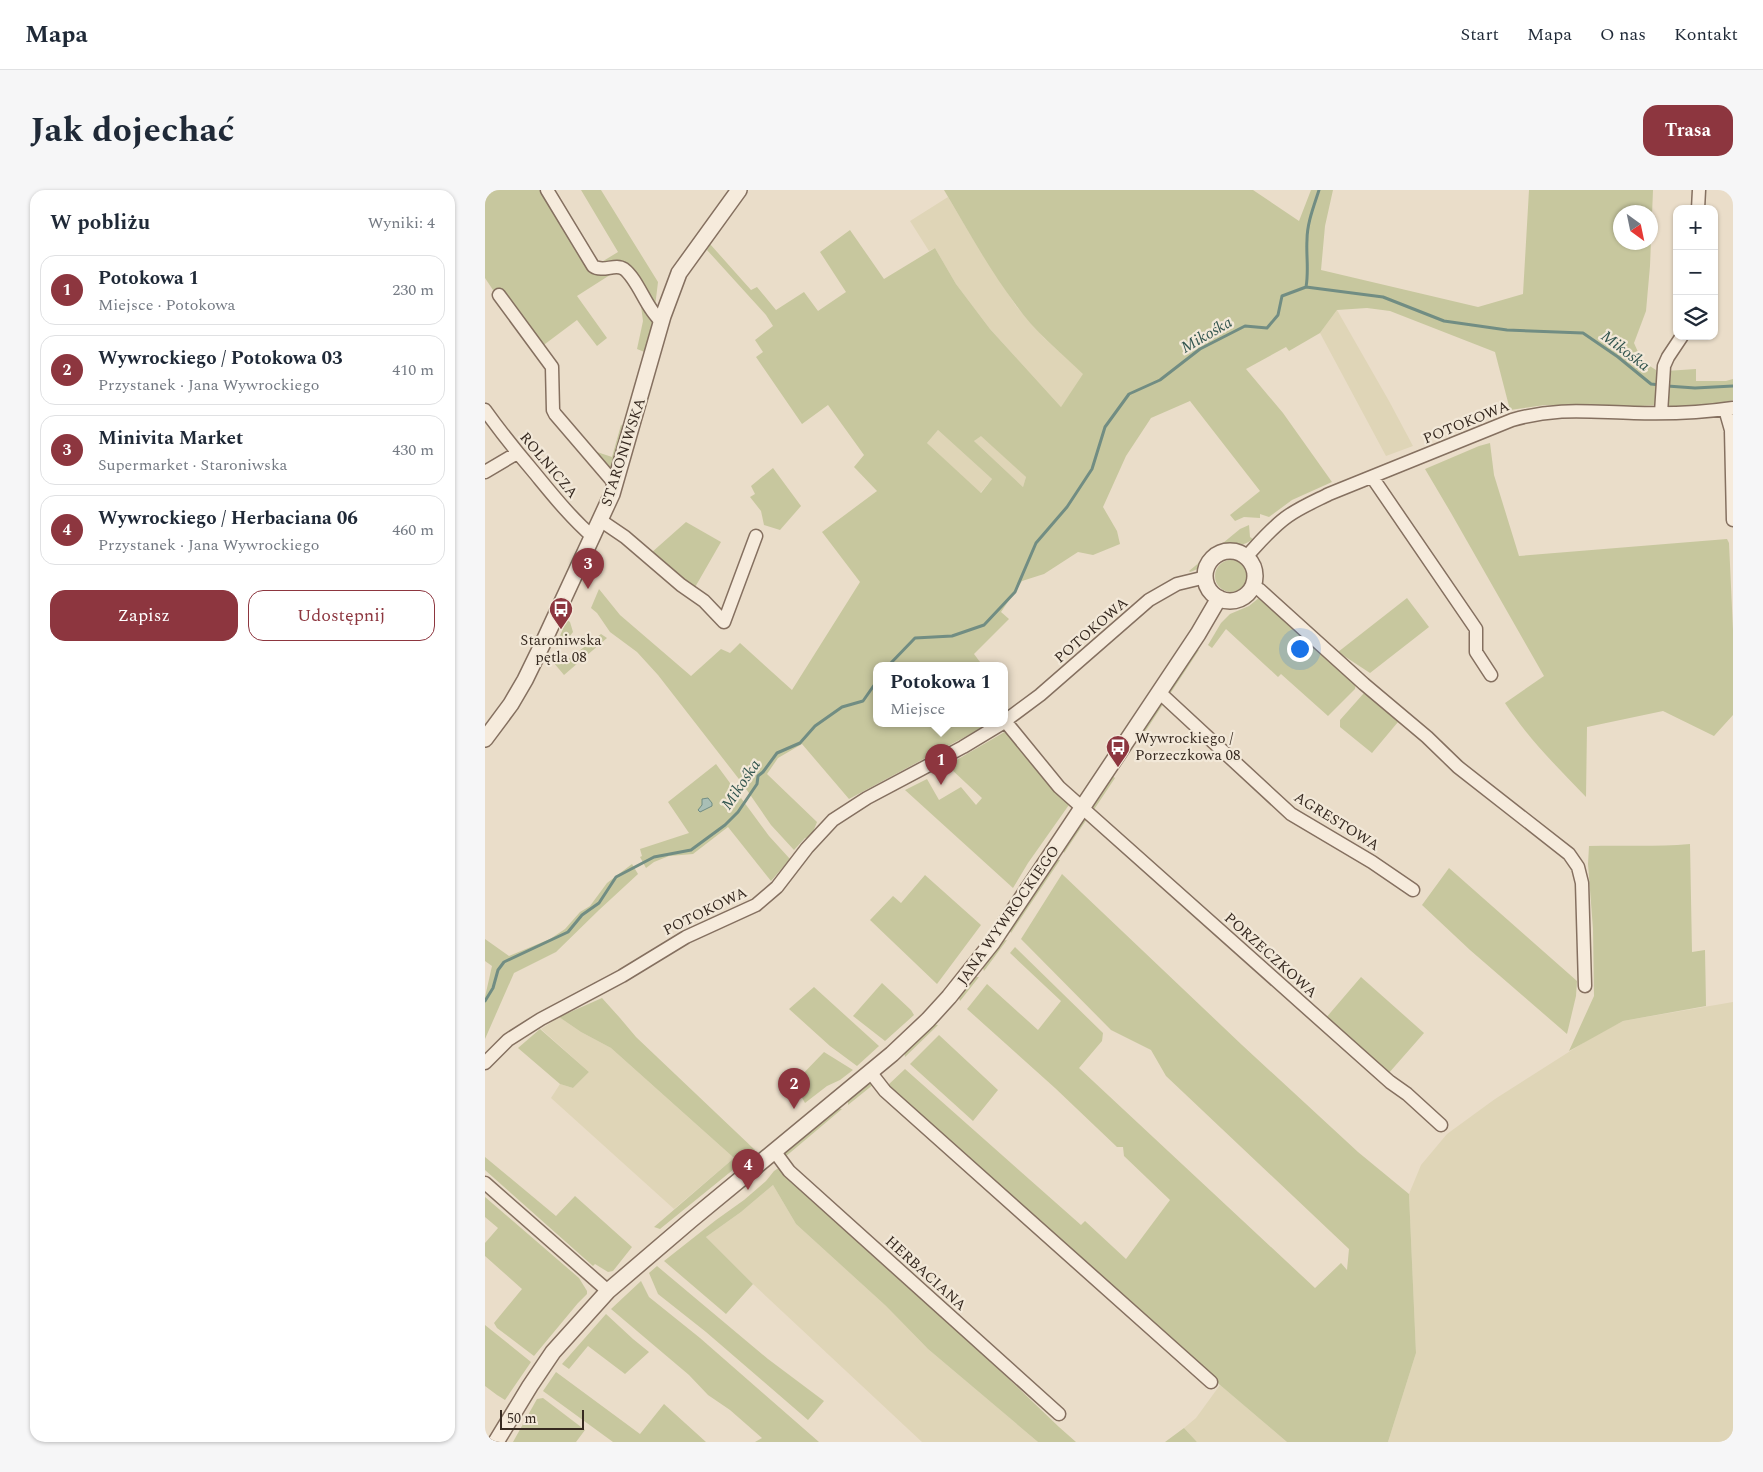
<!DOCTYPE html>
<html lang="pl">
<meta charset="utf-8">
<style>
:root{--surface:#fff;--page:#f6f6f7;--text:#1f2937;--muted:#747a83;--line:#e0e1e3;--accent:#8d363f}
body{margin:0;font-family:Spectral,serif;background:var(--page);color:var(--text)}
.controls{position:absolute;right:15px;top:15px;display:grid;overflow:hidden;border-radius:10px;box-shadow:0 1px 4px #0004}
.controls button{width:45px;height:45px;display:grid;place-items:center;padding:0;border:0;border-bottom:1px solid var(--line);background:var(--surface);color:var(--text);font:25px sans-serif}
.compass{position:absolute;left:1128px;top:15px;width:45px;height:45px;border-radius:50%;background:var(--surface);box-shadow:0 1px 4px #0004;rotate:147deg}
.scale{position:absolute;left:15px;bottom:12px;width:84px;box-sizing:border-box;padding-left:5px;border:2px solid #372a21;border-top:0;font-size:14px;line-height:18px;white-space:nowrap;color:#372a21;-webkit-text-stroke:4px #f2e8d8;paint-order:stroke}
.you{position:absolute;left:814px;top:458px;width:18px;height:18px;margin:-12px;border:4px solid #fff;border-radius:50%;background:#1a73e8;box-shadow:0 0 0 8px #1a73e833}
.badge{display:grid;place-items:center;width:32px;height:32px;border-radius:50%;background:var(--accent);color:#fff;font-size:16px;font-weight:700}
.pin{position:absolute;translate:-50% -41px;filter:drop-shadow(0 1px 2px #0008)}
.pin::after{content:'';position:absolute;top:26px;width:18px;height:15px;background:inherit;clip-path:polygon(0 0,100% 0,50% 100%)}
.popup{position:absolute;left:388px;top:472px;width:135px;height:65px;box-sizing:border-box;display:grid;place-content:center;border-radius:10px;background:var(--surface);filter:drop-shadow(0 1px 4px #0005);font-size:16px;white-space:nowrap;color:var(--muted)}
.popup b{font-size:19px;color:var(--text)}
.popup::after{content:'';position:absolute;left:50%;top:100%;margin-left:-10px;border:10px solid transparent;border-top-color:var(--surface)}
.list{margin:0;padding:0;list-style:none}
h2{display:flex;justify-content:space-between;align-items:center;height:65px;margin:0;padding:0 20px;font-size:21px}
h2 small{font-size:16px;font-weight:400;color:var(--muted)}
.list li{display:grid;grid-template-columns:32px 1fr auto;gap:15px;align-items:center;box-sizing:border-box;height:70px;margin:0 10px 10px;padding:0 10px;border:1px solid var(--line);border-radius:15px}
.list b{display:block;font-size:19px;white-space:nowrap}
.list p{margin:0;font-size:16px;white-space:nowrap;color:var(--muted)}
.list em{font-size:16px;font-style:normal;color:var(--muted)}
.actions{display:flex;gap:10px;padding:15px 20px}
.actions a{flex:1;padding:11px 0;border:1px solid var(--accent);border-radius:15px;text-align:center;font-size:18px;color:var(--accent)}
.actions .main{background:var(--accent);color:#fff}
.icon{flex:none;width:28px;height:28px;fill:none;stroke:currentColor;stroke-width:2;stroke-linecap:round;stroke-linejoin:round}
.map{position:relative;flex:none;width:1248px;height:1252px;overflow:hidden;border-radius:15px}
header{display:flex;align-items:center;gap:30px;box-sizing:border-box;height:70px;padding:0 25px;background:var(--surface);border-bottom:1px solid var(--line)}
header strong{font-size:24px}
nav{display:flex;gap:28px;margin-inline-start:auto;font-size:18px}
.intro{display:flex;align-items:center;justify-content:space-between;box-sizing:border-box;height:120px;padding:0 30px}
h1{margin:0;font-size:35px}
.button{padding:12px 22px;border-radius:15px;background:var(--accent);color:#fff;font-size:18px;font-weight:700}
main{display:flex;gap:30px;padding:0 30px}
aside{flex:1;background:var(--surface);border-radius:15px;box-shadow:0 1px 4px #0004}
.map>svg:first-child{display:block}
.farmland{fill:#dfd5b7}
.green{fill:#c7c79e;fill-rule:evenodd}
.water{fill:#a9bfb6;stroke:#718d83}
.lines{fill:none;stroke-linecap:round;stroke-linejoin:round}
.stream{stroke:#718d83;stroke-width:3}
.minor-casing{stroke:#857060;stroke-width:15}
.tertiary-casing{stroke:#857060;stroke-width:18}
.minor{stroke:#f6ebdc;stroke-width:12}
.tertiary{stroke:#f6ebdc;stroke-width:15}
.labels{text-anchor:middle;stroke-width:4.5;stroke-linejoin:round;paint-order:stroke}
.street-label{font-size:15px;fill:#372a21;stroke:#f2e8d8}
.poi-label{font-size:15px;fill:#372a21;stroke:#f2e8d8}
.water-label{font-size:16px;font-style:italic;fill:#32554f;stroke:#f2e8d8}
</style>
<header>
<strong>Mapa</strong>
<nav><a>Start</a><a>Mapa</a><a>O nas</a><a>Kontakt</a></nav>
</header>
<div class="intro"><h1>Jak dojechać</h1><a class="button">Trasa</a></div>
<main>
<aside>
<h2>W pobliżu<small>Wyniki: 4</small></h2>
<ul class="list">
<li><span class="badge">1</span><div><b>Potokowa 1</b><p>Miejsce · Potokowa</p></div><em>230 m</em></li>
<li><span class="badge">2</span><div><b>Wywrockiego / Potokowa 03</b><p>Przystanek · Jana Wywrockiego</p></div><em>410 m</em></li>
<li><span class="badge">3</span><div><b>Minivita Market</b><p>Supermarket · Staroniwska</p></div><em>430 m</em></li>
<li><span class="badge">4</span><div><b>Wywrockiego / Herbaciana 06</b><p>Przystanek · Jana Wywrockiego</p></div><em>460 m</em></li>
</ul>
<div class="actions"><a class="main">Zapisz</a><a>Udostępnij</a></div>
</aside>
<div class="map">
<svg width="1248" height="1252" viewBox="0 0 1248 1252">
<rect width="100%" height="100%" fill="#eaddc9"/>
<!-- farmland -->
<path class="farmland" d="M 463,7 L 494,59 L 531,116 L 559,148 L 599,184 L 576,217 L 505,139 L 471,94 L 450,58 L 444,61 L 425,31 Z
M 852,120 L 904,211 L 928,256 L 901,266 L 835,143 Z
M 453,240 L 507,289 L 495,303 L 442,253 Z
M 496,245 L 541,287 L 538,297 L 489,251 Z
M 1248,812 L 1248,1252 L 903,1252 L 931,1163 L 924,1004 L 936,975 L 962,944 L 1010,909 L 1112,844 L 1138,831 Z
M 74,827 L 96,842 L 126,858 L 249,968 L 189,1019 L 66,908 L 75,894 L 88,898 L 104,882 L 56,839 Z
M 288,995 L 311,1034 L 401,1116 L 443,1159 L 553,1252 L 437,1252 L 268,1094 L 221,1047 L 256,1022 Z
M 735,1195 L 802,1252 L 712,1252 L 699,1238 L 711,1228 Z"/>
<!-- green -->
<path class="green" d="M 0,0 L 58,0 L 106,79 L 128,83 L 92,106 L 122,148 L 112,156 L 92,130 L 56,157 L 17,99 L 10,103 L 0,88 Z
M 96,0 L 116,0 L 173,92 L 170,117 L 137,72 L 110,76 L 133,62 Z
M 459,0 L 768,0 L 814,31 L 826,0 L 848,0 L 840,36 L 836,80 L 993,117 L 1038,104 L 1044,0 L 1168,0 L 1165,76 L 1161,121 L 1149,153 L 1157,171 L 1171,180 L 1172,215 L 1123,218 L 1060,215 L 1025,220 L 1010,162 L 905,121 L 882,118 L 852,120 L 835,143 L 804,161 L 801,157 L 761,179 L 798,223 L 847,292 L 807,310 L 784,327 L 775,324 L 775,328 L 759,327 L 750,331 L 745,325 L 775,301 L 705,211 L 666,228 L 641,266 L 618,317 L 632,341 L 635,354 L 608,365 L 593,362 L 559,384 L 537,391 L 516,422 L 524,429 L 489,464 L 498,476 L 392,476 L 392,534 L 504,534 L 364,609 L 317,554 L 293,568 L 282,584 L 332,632 L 326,647 L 320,648 L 309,660 L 286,635 L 257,593 L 173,485 L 152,462 L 125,442 L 112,423 L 106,418 L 114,399 L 135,425 L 206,486 L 236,459 L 245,463 L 255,453 L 307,500 L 375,392 L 337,342 L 392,301 L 369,277 L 379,265 L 343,215 L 317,234 L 271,167 L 278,162 L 270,150 L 288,136 L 281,125 L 222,60 L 225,54 L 266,100 L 272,97 L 291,120 L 319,102 L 333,121 L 361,102 L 335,62 L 365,40 L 399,89 L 450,58 L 471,94 L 505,139 L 576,217 L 598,184 C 575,162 549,141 531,115 C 504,79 482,39 459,0 ZM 1136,22 L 1166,22 L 1166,52 L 1136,52 ZM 453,240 L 507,289 L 496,303 L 442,253 ZM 496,246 L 541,287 L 538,297 L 489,251 Z
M 156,116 L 163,121 L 170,133 L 162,163 L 152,159 L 158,131 Z
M 1211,179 L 1211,191 L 1241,191 L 1248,189 L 1248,210 L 1223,216 L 1181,216 L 1181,181 Z
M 75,219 L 109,261 L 127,267 L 136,235 L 140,237 L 127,283 L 74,226 Z
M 1005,253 L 1009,285 L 1034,366 L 1242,349 L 1244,353 L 1248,440 L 1248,525 L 1229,546 L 1178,521 L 1102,537 L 1101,607 C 1072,577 1043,548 1020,513 L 1059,486 L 966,323 L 940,279 L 994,256 Z
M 288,278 L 316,316 L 295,340 L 279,335 L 276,321 L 265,307 L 270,304 L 266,296 Z
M 201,332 L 236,352 L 209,399 L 166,363 Z
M 764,335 L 765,347 L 768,349 C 755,359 746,354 734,360 C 721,367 721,377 705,382 L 704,381 L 755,339 Z
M730 386a16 16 0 1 1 32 0a16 16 0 1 1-32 0Z
M 775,407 L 824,454 L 871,493 L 870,499 L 843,526 L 796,484 L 793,487 L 741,439 L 727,458 L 723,455 L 736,433 L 745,424 L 764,416 Z
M 922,408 L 944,437 L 885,483 L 853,462 Z
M 82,430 L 85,432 L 88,442 L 81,451 L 75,452 L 73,450 Z
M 116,444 L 122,448 L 79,485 L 63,466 L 79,471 L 85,468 Z
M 714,460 L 685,504 L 684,498 L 708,461 Z
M 879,503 L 913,532 L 887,563 L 855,537 L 855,530 Z
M 679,513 L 656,548 L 654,542 L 673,514 Z
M 523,540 L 586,612 L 543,673 L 528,698 L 420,600 L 442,589 L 454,610 L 476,597 L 491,615 L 497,608 L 465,578 L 463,575 Z
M 231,574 L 284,646 L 305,669 L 286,691 L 243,637 L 208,664 L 184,666 L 169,672 L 161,678 L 155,667 L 157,666 L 155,659 L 204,643 L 183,612 Z
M 626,585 L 630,588 L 608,621 L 606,615 Z
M 602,629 L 579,663 L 577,658 L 596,630 Z
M 1205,654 L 1207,762 L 1220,760 L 1221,816 L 1138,831 L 1084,861 L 1109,806 L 1108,739 L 1103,674 L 1104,656 C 1138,655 1171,657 1205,654 Z
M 569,670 L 575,670 L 526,743 L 524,738 Z
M 147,674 L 153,684 L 114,720 L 71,762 L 29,783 L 0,849 L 0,807 L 7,776 L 0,771 L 0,749 L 24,766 L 65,749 L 80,739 L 95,722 L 105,716 L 122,693 Z
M 964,678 L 1092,791 L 1091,806 L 1082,844 L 985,760 L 937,715 Z
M 577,684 L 757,855 L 873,962 L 924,1004 L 931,1163 L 903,1252 L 802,1252 L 735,1195 L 402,896 L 420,879 L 596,1035 L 600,1031 L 641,1069 L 685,1010 L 639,966 L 638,957 L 632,957 L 570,898 L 482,819 L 502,794 L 553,840 L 576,811 L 525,763 L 530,757 L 618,843 L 617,851 L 594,878 L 830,1098 L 856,1073 L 862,1080 L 864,1059 L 681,886 L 666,860 L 626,840 L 536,749 Z
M 440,685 L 496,735 L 452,794 L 385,730 L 408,706 L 416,713 Z
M 522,750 L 499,781 L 497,776 L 515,751 Z
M 488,787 L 494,787 L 475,811 L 473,805 Z
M 876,787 L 939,843 L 903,884 L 840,829 Z
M 397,793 L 426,820 L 429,825 L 400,851 L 368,826 Z
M 329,797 L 394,856 L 372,876 L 345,856 L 304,819 Z
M 117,808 L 135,828 L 151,847 L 270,960 L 249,979 L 175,1039 L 169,1037 L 249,968 L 126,858 L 96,842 L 74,827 Z
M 447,834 L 453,835 L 420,867 L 419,861 Z
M 55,839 L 104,882 L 88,898 L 75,894 L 33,858 Z
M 454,845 L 513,900 L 488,931 L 425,874 Z
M 339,862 L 368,880 L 355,890 L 342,896 L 320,913 L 315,904 L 319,899 L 311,891 Z
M 383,892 L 389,894 L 363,915 L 363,909 Z
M 351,918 L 357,919 L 300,967 L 300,961 Z
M 0,967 L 71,1026 L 90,1006 L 147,1057 L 128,1081 L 123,1082 L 110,1074 L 108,1076 L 0,980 Z
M 295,977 L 304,988 L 405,1081 L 477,1144 L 574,1237 L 591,1252 L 553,1252 L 443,1159 L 401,1116 L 311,1034 L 288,995 L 256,1022 L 221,1047 L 268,1094 L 241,1124 L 179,1071 L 231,1030 L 259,1010 L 281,991 L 289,981 Z
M 0,1007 L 94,1088 L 102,1101 L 102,1104 L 93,1113 L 49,1166 L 12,1138 L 9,1133 L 37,1099 L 0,1066 L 0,1053 L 13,1038 L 0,1027 Z
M 172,1076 L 283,1169 L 339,1211 L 323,1230 L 221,1142 L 173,1104 L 164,1083 Z
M 156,1091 L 164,1107 L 215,1148 L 334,1252 L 270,1252 L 277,1248 L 245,1220 L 223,1205 L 204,1185 L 126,1119 Z
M 121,1124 L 148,1149 L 164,1162 L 140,1184 L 103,1156 L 84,1179 L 77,1174 Z
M 0,1135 L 46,1172 L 20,1210 L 12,1205 L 0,1196 Z
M 71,1182 L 155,1244 L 179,1214 L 221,1252 L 128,1252 L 58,1201 Z
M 58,1208 L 100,1240 L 91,1252 L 28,1252 L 52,1209 Z
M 699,1238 L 712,1252 L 680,1252 Z"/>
<!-- water -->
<path class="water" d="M 223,608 L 227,613 L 227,616 L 215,622 L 213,620 L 217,615 L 217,609 Z"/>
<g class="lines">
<!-- stream -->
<path class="stream" d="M 821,97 C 824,81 821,65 822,50 C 822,33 829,16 834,0
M 1182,196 L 1210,198 L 1248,196
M 403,476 L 430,448 L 467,446 L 499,435 L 530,402 L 551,353 L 582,317 L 607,279 L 620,237 L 644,204 L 675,190 L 715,159 L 760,136 L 782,138 L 793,125 L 797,106 L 821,97 L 898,107 L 959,131 L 1022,140 L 1098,143 L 1133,167 L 1166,194 L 1175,195
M 0,811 L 8,798 L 13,780 L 19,772 L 83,742 L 97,725 L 114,713 L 131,687 L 169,667 L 206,660 L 240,635 L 253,622 L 272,594 L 273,586 L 278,582 L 292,563 L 315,553 L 330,536 L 357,517 L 378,511 L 392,491"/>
<!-- minor casing -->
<g class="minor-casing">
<path id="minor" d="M 62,0 L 108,76 C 118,83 130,73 139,79 C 150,87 158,108 166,119 C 169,124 173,128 176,132
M 1213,19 L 1214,0
M 14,105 L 67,177 L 68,220 L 70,224 L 130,294
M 1240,219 L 1246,240 L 1248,330
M 0,220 C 15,241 31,261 48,281 C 67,304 85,327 108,347
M 1176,223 L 1179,176 L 1183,167 L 1197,146
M 0,282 L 32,263
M 887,287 L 991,439 L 991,462 L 1006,485
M 115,330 L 140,347 L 196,395 L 219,411 L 239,432 L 271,346
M 761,367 C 774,353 787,337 803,326 C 816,317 830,311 844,304 L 1027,230 C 1072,217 1104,222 1149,223 C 1182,224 1215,223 1248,218
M 721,387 L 692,394 L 664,410 L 555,505 L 520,531 L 574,597 L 905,892 L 922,904 L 956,935
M 768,396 L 775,400 L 879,494 L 942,547 L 973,577 L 1084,664 L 1093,677 L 1097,693 L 1100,796
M 674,502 L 806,624 L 887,672 L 928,700
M 0,873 L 23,850 L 56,829 L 137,786 L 201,747 L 271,715 L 292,697 L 322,658 L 348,630 L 382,608 L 478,557 L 516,534
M 386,883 L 400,901 L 726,1192
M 290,962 L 304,981 L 574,1224
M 0,993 L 123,1101"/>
</g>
<!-- tertiary casing -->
<g class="tertiary-casing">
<path id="tertiary" d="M720 386a25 25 0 1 1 50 0a25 25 0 1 1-50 0Z
M 0,549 L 26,514 L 40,490 L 58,453 L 127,304 L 178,126 L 194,83 L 254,0
M 11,1252 L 45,1196 L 68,1162 L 123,1101 L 206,1030 L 407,864 L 443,830 L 464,807 L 507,753 L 713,444 L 734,408"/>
</g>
<!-- minor -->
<use href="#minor" class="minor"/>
<!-- tertiary -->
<use href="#tertiary" class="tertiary"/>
</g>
<!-- icons -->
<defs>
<g id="bus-pin" transform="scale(1.25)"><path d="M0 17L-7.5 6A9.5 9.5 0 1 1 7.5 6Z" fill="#8d363f" stroke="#f2e8d8"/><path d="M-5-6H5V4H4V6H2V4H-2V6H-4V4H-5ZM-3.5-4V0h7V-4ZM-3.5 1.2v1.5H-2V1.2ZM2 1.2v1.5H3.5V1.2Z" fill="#fff"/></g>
</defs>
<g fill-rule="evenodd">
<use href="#bus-pin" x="76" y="419"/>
<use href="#bus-pin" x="633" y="557"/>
</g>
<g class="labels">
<!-- street labels -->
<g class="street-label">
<text transform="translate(981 232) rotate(-22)" y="5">POTOKOWA</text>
<text transform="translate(138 262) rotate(-72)" y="5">STARONIWSKA</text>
<text transform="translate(64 275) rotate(50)" y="5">ROLNICZA</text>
<text transform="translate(606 440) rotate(-41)" y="5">POTOKOWA</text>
<text transform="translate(852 631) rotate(32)" y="5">AGRESTOWA</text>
<text transform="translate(220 721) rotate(-26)" y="5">POTOKOWA</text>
<text transform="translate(523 725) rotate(-55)" y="5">JANA WYWROCKIEGO</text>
<text transform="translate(786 765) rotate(42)" y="5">PORZECZKOWA</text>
<text transform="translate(441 1083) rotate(42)" y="5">HERBACIANA</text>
</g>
<!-- poi labels -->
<g class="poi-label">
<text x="76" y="455">Staroniwska<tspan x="76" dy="17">pętla 08</tspan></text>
<text x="650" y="553" text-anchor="start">Wywrockiego /<tspan x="650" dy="17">Porzeczkowa 08</tspan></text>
</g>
<!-- water labels -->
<g class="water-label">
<text transform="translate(721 144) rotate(-30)" y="6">Mikośka</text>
<text transform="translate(1141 160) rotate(37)" y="6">Mikośka</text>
<text transform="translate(255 594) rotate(-56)" y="6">Mikośka</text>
</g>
</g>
</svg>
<div class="controls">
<button>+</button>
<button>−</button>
<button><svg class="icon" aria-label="layers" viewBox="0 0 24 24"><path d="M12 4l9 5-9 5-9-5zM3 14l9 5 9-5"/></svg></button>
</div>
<svg class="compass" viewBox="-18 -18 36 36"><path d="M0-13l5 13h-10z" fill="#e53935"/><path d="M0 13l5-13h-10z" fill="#747a83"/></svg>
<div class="scale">50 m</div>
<div class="you"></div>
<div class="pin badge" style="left:456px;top:595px">1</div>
<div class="popup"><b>Potokowa 1</b>Miejsce</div>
<div class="pin badge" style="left:309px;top:919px">2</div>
<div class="pin badge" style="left:103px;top:399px">3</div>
<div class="pin badge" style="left:263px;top:1000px">4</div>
</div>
</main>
